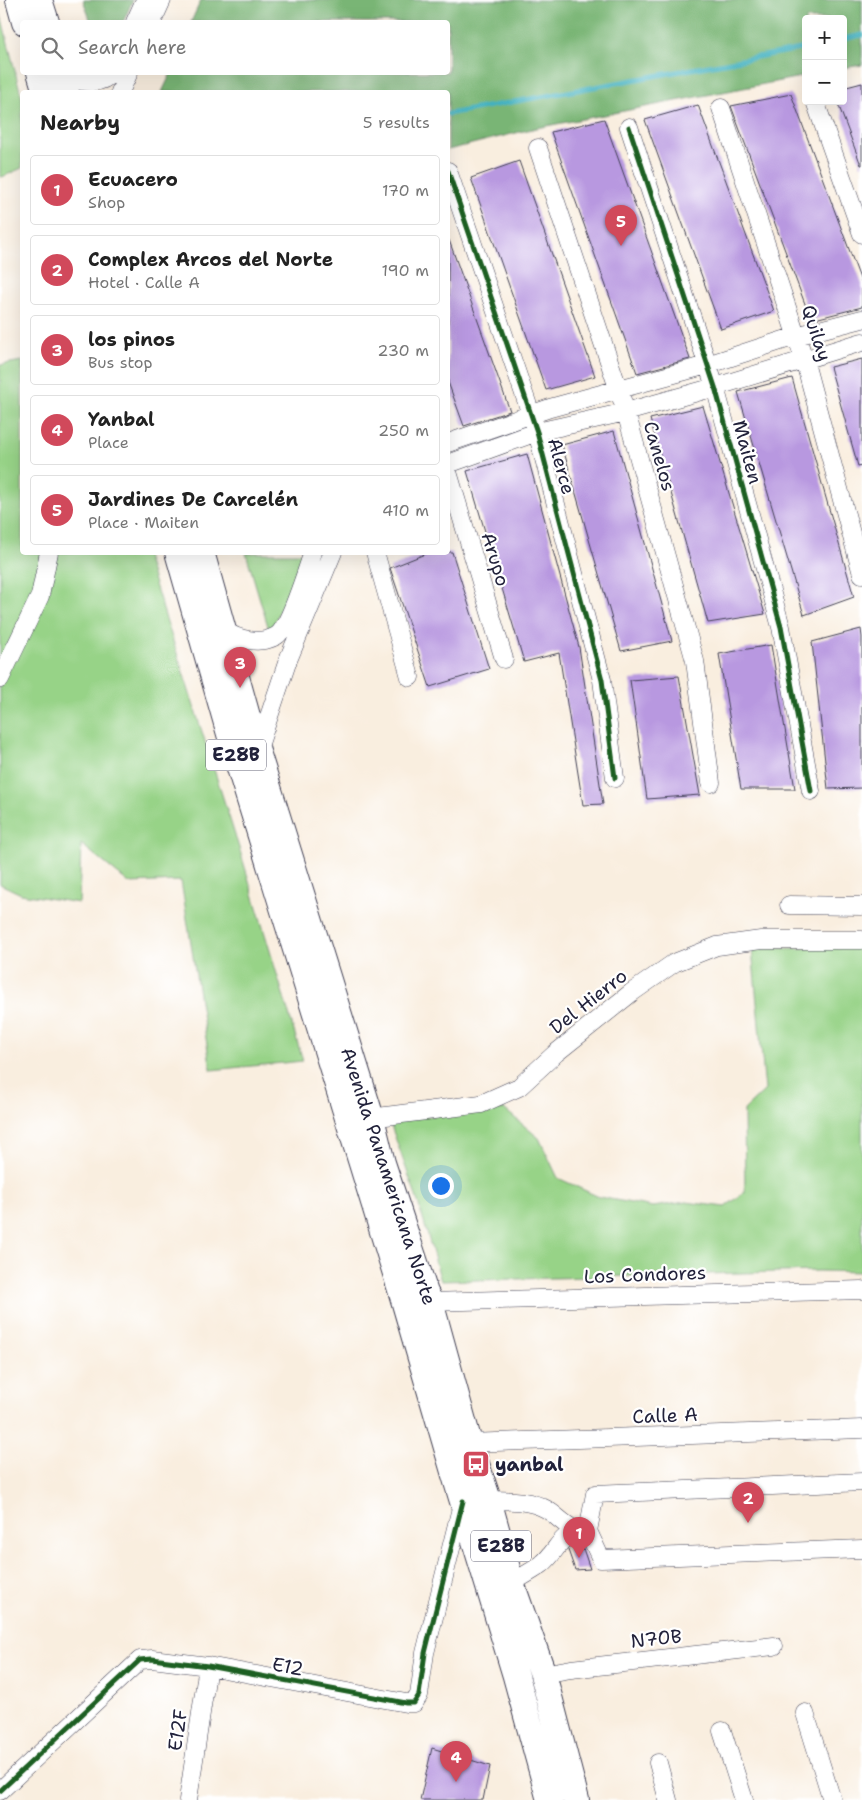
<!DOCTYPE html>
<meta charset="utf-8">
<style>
:root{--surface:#fff;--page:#f2f2f2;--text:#222;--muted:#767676;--line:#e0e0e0;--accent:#d1495b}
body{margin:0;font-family:"Shantell Sans",sans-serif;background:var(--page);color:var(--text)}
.controls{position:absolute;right:15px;top:15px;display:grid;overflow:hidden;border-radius:5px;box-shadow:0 5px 20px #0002}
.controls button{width:45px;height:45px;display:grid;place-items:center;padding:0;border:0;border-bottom:1px solid var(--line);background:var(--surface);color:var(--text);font:25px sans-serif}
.you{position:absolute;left:440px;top:1185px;width:18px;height:18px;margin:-12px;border:4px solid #fff;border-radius:50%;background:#1a73e8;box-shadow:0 0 0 8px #1a73e833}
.badge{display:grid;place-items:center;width:32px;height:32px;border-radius:50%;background:var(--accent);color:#fff;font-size:16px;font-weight:700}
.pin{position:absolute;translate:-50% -41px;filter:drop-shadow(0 1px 2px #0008)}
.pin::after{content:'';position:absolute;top:26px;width:18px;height:15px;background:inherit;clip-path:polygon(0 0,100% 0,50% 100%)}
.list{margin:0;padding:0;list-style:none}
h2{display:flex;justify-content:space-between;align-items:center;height:65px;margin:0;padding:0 20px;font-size:21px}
h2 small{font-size:16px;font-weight:400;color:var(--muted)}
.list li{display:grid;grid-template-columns:32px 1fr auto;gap:15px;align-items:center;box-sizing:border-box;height:70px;margin:0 10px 10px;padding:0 10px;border:1px solid var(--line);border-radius:5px}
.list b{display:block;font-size:19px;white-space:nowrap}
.list p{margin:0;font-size:16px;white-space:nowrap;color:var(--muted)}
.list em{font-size:16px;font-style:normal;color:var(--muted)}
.icon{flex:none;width:28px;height:28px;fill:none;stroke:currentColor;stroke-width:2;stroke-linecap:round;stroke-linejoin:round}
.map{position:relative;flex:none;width:862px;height:1800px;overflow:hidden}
.search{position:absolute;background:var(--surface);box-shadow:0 5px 20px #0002;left:20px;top:20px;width:430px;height:55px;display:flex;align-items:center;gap:12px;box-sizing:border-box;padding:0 18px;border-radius:5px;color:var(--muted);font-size:19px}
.panel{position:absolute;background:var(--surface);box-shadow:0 5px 20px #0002;left:20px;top:90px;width:430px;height:465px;border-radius:5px}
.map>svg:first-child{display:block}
.green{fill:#97d387;stroke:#5c7a61}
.forest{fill:#79b574;stroke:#4e6c58}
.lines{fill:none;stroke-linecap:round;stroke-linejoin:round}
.stream{stroke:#43b1bf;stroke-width:5}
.building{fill:#b898e0}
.street-casing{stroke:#424154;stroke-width:19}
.primary-casing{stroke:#424154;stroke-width:28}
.street{stroke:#fff;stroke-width:18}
.primary{stroke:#fff;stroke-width:26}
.cycleway-casing{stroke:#fff;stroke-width:8}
.cycleway{stroke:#1b5e20;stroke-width:5}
.labels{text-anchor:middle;stroke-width:4.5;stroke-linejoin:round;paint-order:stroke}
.shield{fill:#fff;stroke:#646476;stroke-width:1}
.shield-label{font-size:18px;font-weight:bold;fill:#22223b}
.street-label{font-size:19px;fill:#22223b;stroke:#fff}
.poi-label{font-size:19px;font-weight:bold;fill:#22223b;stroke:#fff;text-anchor:start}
</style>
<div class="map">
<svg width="862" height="1800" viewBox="0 0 862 1800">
<rect width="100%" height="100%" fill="#fff"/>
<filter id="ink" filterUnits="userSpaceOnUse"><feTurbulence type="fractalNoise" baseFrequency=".02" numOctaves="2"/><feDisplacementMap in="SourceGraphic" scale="10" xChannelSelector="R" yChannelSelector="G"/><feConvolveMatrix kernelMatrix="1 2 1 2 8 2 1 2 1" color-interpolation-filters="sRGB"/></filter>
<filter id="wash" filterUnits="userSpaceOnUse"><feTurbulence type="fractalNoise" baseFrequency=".0096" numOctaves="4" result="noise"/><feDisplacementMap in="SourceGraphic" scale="20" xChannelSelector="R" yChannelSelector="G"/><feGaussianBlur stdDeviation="1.12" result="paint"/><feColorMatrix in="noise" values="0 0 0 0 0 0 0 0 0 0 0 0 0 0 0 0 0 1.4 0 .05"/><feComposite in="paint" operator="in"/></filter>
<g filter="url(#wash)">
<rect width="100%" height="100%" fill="#f9eedf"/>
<!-- green -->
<path class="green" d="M 0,11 L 22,99 L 22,168 L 2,177 L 0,176 Z
M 22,361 L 22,552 L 145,553 L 241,854 L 303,1061 L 211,1070 L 181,881 L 129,883 L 81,844 L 79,903 L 21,894 L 0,884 L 0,365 Z
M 246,553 L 304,553 L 270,633 Z
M 862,947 L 862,1272 L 818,1271 L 441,1281 L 418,1202 L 389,1120 L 504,1109 L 539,1138 L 558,1178 L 599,1197 L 653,1207 L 686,1202 L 725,1207 L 745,1192 L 744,1110 L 765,1090 L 752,949 Z"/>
<!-- forest -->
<path class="forest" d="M 83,0 L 133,0 L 123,22 L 91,22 Z
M 201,0 L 862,0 L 862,65 L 843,68 L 843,19 L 806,19 L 806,76 L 536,128 L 448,150 L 448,92 L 162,92 L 171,73 L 448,72 L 448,22 L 191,22 Z"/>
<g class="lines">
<!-- stream -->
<path class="stream" d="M 843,39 L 862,35
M 448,114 L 806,48"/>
</g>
<g id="blocks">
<!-- building -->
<path class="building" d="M 862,83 L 862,165 L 861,165 L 837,101 L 843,101 L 843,88 Z
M 791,94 L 862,284 L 862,307 L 811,320 L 731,106 Z
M 698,105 L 774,311 L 721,329 L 645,120 Z
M 604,119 L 690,359 L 637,373 L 551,132 Z
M 519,161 L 595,376 L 546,390 L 471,178 Z
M 449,240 L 510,411 L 464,426 L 448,382 L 448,241 Z
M 862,359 L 862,465 L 858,466 L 830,367 Z
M 792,378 L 854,597 L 804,615 L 738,392 Z
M 703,406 L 765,614 L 708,623 L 650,419 Z
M 614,431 L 672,641 L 621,651 L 562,445 Z
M 527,454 L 579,647 L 603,804 L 583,805 L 559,653 L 524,662 L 467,471 Z
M 430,552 L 452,552 L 489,669 L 430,687 L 390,568 Z
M 861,629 L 862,637 L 862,788 L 828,789 L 812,642 Z
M 771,645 L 795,789 L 741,789 L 719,654 Z
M 679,676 L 700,795 L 647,799 L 630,680 Z
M 581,1543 L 590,1569 L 575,1570 L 568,1550 L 574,1544 Z
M 432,1748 L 490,1766 L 483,1800 L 420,1800 Z"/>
</g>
</g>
<g filter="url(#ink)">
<use href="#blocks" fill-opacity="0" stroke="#424154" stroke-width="1"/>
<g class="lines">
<!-- street casing -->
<g class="street-casing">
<path id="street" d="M 135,22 L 145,0
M 152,22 L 162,0
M 62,77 C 80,81 99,88 113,72
M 120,92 L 129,72
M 815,101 L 862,234
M 721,108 L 804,359 L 862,574
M 629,127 L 715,387 L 781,627 L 811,791
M 538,148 L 626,412 L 695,661 L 711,783
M 448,171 L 537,432 L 602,680 L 615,778
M 448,443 L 550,408 L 707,365 L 796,336 L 862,319
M 448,464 L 537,432 L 626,412 L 715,387 L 862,342
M 448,472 L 504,659
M 375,552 L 410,677
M 224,630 C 238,640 260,645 276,636 C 289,629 307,569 313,552
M 0,679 L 40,596 L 49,552
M 257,752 L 288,660 L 333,552
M 789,905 L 862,906
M 362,1119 L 481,1104 L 519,1087 L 556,1053 L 631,993 L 674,963 L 717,946 L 761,940 L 862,940
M 430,1302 L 862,1290
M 469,1443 L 862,1429
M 862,1482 L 595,1494 L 588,1531 L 601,1559 L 862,1549
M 488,1500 C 508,1501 528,1499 546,1509 C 558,1516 563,1525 578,1531
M 511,1583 C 521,1577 533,1571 542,1564 C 560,1549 558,1533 585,1531
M 543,1674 L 571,1669 L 774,1646
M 805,1713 L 832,1800
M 722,1731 L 744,1800
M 658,1763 L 668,1800
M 0,1791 L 140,1660 L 152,1659 L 208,1666 L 406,1703 L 414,1703 L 419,1695 L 425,1653 L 462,1504
M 188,1800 L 208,1666"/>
</g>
<!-- primary casing -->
<g class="primary-casing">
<path id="primary" d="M 19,0 L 25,22
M 39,0 L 46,22
M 40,72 L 46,92
M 61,72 L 66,92
M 178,552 L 236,755 L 402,1293 L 455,1475 L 516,1676 L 550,1800
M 201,552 L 257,752 L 371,1118 L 382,1163 L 425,1293 L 430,1302 L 469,1443 L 488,1500 L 511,1583 L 543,1674 L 576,1800"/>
</g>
<!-- street -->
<use href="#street" class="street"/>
<!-- primary -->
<use href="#primary" class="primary"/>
<!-- cycleway casing -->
<g class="cycleway-casing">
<path id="cycleway" d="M 629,127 L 715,387 L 781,627 L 811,791
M 448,171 L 537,432 L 602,680 L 615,778
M 0,1791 L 140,1660 L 152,1659 L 208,1666 L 406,1703 L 414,1703 L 419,1695 L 425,1653 L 463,1501"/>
</g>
<!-- cycleway -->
<use href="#cycleway" class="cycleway"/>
</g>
</g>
<!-- icons -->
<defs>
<g id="bus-square" transform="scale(1.4375)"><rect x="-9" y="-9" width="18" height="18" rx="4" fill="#d1495b" stroke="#fff"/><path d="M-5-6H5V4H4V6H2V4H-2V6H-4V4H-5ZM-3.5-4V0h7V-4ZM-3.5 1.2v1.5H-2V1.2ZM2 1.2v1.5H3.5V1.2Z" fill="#fff"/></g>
</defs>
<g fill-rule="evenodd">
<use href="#bus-square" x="476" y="1464"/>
</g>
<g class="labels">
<!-- shield labels -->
<g class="shield">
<rect x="206" y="739.5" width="60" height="31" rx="4"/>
<rect x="471" y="1530.5" width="60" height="31" rx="4"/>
</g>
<g class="shield-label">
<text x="236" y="761">E28B</text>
<text x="501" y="1552">E28B</text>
</g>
<!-- street labels -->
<g class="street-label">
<text transform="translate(817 333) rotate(72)" y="7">Quilay</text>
<text transform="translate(748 452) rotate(75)" y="7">Maiten</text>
<text transform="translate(660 456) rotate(74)" y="7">Canelos</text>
<text transform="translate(562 466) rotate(75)" y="7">Alerce</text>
<text transform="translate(496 559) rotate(73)" y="7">Arupo</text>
<text transform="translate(588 1001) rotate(-38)" y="7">Del Hierro</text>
<text transform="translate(389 1176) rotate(72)" y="7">Avenida Panamericana Norte</text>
<text transform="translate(645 1274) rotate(-2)" y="7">Los Condores</text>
<text transform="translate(665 1415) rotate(-2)" y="7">Calle A</text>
<text transform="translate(656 1638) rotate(-6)" y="7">N70B</text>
<text transform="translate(288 1666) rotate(11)" y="7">E12</text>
<text transform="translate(177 1730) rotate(-81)" y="7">E12F</text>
</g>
<!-- poi labels -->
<g class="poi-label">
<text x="495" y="1471">yanbal</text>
</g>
</g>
</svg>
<div class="controls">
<button>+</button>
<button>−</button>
</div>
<div class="you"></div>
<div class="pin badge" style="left:579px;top:1558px">1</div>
<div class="pin badge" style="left:748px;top:1523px">2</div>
<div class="pin badge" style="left:240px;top:688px">3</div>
<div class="pin badge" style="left:456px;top:1782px">4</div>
<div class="pin badge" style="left:621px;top:246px">5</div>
<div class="search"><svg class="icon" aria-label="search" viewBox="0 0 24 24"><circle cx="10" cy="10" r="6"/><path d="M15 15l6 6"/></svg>Search here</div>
<section class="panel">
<h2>Nearby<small>5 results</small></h2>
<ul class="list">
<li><span class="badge">1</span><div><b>Ecuacero</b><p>Shop</p></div><em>170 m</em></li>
<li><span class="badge">2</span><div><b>Complex Arcos del Norte</b><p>Hotel · Calle A</p></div><em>190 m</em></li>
<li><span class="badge">3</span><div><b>los pinos</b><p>Bus stop</p></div><em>230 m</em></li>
<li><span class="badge">4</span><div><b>Yanbal</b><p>Place</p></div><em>250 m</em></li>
<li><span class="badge">5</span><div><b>Jardines De Carcelén</b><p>Place · Maiten</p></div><em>410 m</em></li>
</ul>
</section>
</div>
